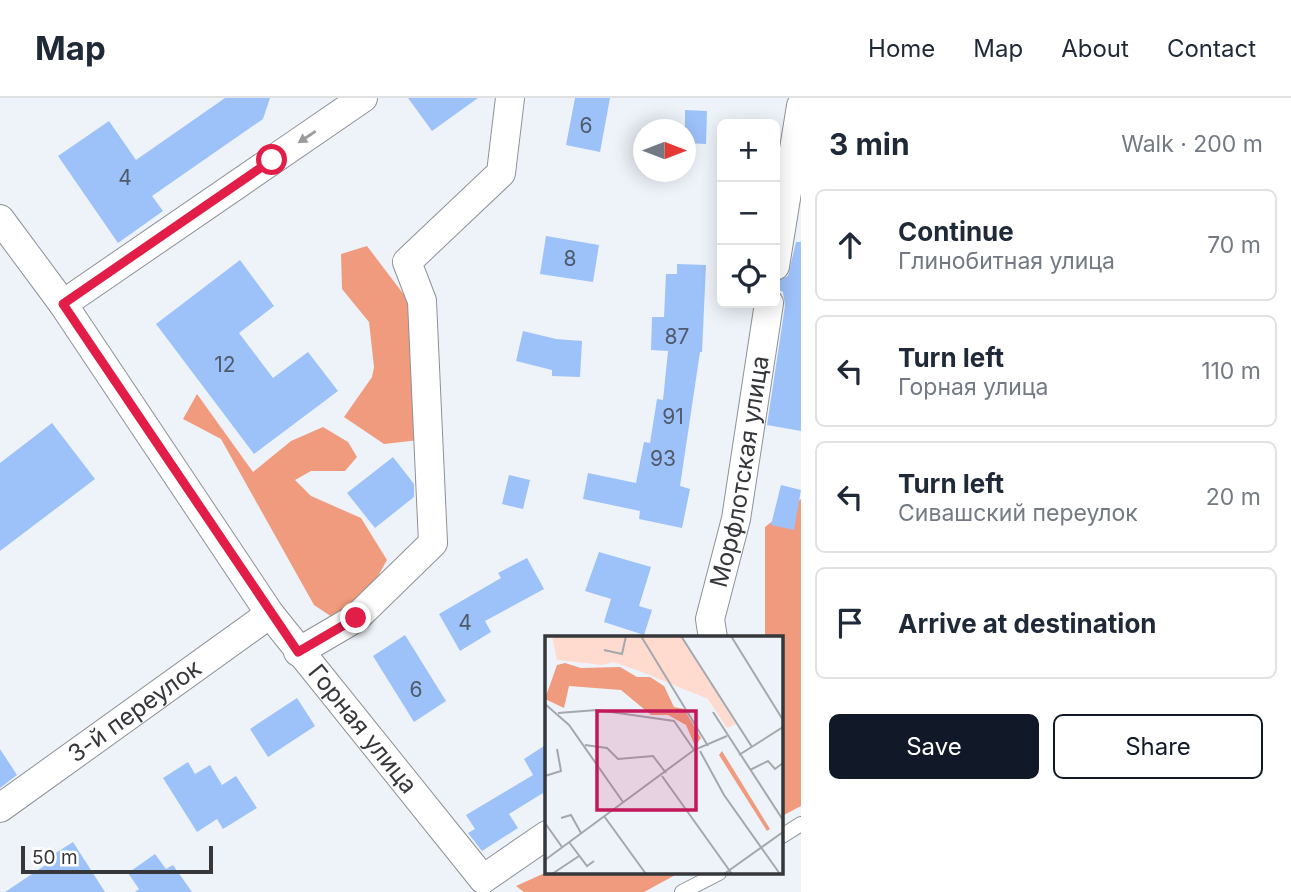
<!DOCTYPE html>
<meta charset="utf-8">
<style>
:root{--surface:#fff;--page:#f2f2f3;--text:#1f2937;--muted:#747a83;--line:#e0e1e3;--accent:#111827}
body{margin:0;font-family:Inter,sans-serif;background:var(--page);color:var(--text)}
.controls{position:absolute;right:21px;top:21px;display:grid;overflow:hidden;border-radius:10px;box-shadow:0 4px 18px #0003}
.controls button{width:63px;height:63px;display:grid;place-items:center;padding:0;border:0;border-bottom:2px solid var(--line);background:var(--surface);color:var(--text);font:35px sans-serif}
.compass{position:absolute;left:633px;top:21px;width:63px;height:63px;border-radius:50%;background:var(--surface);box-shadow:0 4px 18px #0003;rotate:90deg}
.scale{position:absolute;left:21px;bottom:18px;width:192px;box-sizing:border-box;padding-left:7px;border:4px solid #35373a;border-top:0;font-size:19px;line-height:24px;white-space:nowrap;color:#35373a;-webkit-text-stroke:5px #fff;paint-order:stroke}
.stop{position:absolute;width:21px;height:21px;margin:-16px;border:5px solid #e11d48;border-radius:50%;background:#fff}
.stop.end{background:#e11d48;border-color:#fff;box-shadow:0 2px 7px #0008}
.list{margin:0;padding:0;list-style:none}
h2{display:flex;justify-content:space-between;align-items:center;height:91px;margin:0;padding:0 28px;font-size:30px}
h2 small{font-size:23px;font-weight:400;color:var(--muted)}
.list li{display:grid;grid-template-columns:46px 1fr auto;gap:21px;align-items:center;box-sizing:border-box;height:112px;margin:0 14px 14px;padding:0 14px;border:2px solid var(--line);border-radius:10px}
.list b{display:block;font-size:26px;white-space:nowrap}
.list p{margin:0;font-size:23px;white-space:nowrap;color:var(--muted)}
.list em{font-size:23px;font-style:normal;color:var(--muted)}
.actions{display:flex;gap:14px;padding:21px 28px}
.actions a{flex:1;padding:16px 0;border:2px solid var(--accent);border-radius:10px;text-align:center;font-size:24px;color:var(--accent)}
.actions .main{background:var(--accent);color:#fff}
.icon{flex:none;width:38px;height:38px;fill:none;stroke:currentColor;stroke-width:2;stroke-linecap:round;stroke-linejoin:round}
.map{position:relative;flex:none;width:801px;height:794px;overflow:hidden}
header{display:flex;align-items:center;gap:42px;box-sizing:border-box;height:98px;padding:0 35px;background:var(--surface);border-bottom:2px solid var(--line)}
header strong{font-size:33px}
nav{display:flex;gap:38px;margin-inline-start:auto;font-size:24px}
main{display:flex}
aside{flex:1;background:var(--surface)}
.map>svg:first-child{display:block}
.forest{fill:#f09b7e}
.building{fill:#9dc1f9}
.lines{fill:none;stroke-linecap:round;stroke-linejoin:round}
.lane-casing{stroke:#8d9197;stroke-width:16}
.street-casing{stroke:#8d9197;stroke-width:30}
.lane{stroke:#fff;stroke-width:14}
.street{stroke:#fff;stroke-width:28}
.oneway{fill:#9a9b9c}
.route{stroke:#e11d48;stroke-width:9}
.labels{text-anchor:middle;stroke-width:5;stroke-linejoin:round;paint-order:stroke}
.number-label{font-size:21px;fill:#4f5a6a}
.street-label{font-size:24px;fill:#35373a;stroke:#fff}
.inset-road{fill:none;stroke:#a4a8ad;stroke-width:2}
.view{fill:#c2185b;fill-opacity:0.15;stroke:#c2185b;stroke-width:3.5}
.inset-edge{fill:none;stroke:#35373a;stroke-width:3.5}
</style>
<header>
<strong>Map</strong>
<nav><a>Home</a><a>Map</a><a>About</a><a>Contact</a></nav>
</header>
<main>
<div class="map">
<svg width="801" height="794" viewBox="0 0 801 794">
<rect width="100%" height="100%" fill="#eef3fa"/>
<!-- forest -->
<path class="forest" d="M 367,148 L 414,210 L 419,342 L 384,346 L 344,319 L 372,279 L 374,269 L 369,224 L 342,191 L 341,156 Z
M 197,296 L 253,374 L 291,343 L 323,329 L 348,344 L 357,359 L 345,373 L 311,373 L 295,382 L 311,398 L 361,420 L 387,462 L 364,503 L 344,527 L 314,507 L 221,341 L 183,321 Z
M 801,401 L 801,708 L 782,718 L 782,540 L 765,540 L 765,429 Z
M 547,774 L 547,775 L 679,775 L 644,794 L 524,794 L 516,788 Z"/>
<!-- building -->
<path class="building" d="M 225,0 L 270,0 L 263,21 L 152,98 L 163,113 L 118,145 L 58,58 L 109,23 L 136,62 Z
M 408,0 L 478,0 L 432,33 Z
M 575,0 L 610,0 L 600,54 L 566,47 Z
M 685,12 L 707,13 L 706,46 L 685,45 Z
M 546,138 L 599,147 L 593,184 L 540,176 Z
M 796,144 L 801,144 L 801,333 L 767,327 L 785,208 L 783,194 L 775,190 L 775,184 L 788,178 Z
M 240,162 L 274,208 L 239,235 L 273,280 L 308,254 L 338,293 L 254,356 L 156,226 Z
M 677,166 L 706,167 L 702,254 L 700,254 L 680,388 L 690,391 L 682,430 L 639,421 L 640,413 L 583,401 L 588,375 L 636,385 L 644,344 L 650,345 L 657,301 L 663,302 L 668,253 L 651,252 L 652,219 L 664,219 L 666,176 L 677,176 Z
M 523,233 L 556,241 L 582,243 L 580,279 L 552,278 L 552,272 L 516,263 Z
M 52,325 L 95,381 L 0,453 L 0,365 Z
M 393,359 L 414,386 L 414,399 L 375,430 L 347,395 Z
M 509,377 L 530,382 L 523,411 L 502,406 Z
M 781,387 L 801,392 L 794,432 L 771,427 Z
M 599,454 L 651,469 L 639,508 L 652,512 L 644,537 L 604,524 L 611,501 L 585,493 Z
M 527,460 L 544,491 L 485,523 L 491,534 L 460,553 L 439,516 L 501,480 L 498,475 Z
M 405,537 L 446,603 L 414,624 L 373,558 Z
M 297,600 L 315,628 L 268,659 L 250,631 Z
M 547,646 L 547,702 L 543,695 L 509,716 L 518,730 L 482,753 L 468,735 L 475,731 L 466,717 L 533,677 L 524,661 Z
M 0,651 L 17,677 L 0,690 Z
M 188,664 L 195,676 L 210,667 L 222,687 L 236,678 L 257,710 L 223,731 L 217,721 L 197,734 L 163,680 Z
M 73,744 L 105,794 L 5,794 L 53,762 L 51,758 Z
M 155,756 L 166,771 L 173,767 L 192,794 L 135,794 L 139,791 L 128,775 Z"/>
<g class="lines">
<!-- lane casing -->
<g class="lane-casing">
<path id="lane" d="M 782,738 L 801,726
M 682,794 L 719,775"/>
</g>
<!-- street casing -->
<g class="street-casing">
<g id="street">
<path id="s1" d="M 0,121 L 63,206 L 270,516 L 483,781"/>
<path d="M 775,168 L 801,8"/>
<path d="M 63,206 L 363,0"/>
<path id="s2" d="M 713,540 L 710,521 L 736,421 L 769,205"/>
<path d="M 298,554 L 356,520 L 433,445 L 422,203 L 407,164 L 501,75 L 510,0"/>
<path id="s3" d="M 0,710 L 270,516"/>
<path d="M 483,781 L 547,737"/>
</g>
</g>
<!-- lane -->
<use href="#lane" class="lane"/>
<!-- street -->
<use href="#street" class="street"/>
</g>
<!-- one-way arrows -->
<defs><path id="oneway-solid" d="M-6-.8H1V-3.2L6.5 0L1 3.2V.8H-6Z" transform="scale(1.75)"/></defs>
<use class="oneway" href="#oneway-solid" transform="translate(307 39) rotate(146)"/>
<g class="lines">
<!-- route -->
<path class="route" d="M 272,62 L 63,206 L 298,554 L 356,520"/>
</g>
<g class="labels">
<!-- number labels -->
<g class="number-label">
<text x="586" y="35">6</text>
<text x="125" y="87">4</text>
<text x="570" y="168">8</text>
<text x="677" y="246">87</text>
<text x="225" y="274">12</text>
<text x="673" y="326">91</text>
<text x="663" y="368">93</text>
<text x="465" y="532">4</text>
<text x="416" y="599">6</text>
</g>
<!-- street labels -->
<g class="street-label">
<text dy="8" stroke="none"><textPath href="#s2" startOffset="170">Морфлотская улица</textPath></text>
<text dy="8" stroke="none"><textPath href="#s3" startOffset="166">3-й переулок</textPath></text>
<text dy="8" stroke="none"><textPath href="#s1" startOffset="626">Горная улица</textPath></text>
</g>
</g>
<!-- overview -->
<g transform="translate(545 538)">
<rect width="238" height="238" fill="#eef3fa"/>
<path d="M 7,0 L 135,0 L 191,88 L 182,92 L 163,63 L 92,34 L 68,26 L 57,29 L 12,24 Z" fill="#fedacf"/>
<path d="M 20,27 L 36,32 L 75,31 L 92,41 L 105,41 L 119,50 L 129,71 L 139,73 L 156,102 L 150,110 L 141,89 L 123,79 L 106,79 L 76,54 L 24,50 L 19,72 L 0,63 L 12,29 ZM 177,115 L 225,193 L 222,195 L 174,119 Z" fill="#f09b7e"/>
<path class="inset-road" d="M 96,0 L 163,110M 136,0 L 207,111M 186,0 L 238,84M 59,14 L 77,18 L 81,0M 0,68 L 24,89 L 78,166M 168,76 L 238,184M 13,77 L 52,74 L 129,85 L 149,114M 40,109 L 62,112 L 73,123 L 108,120 L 121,137M 155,115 L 179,159 L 235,238M 194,119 L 238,91M 205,134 L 223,125 L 230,133 L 238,127M 0,140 L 16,135 L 12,113M 117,140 L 187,238M 59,180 L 101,238M 16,182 L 26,179 L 36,197M 0,187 L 17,211M 24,206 L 42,230 L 49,225M 0,224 L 149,114 L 182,100M 7,238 L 34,220M 179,238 L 238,196"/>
<path class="view" d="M 52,75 L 151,75 L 151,174 L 52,174 Z"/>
<rect width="238" height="238" class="inset-edge"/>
</g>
</svg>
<div class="controls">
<button>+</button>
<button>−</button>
<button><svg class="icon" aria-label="locate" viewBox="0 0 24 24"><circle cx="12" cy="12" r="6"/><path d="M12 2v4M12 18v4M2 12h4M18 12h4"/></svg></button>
</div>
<svg class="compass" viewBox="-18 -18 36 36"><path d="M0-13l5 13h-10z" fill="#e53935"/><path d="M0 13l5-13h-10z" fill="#747a83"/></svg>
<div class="scale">50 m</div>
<div class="stop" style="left:272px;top:62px"></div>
<div class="stop end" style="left:356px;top:520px"></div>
</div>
<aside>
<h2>3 min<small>Walk · 200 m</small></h2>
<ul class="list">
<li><svg class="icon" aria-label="ahead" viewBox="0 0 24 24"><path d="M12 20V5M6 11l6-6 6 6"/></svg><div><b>Continue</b><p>Глинобитная улица</p></div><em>70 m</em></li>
<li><svg class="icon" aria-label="left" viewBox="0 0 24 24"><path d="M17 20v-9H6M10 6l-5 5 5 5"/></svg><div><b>Turn left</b><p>Горная улица</p></div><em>110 m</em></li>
<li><svg class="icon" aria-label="left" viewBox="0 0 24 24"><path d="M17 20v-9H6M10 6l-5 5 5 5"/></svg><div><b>Turn left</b><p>Сивашский переулок</p></div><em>20 m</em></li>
<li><svg class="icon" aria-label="arrive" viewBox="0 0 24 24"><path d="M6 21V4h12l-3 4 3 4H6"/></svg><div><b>Arrive at destination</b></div></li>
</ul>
<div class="actions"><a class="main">Save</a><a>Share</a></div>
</aside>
</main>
